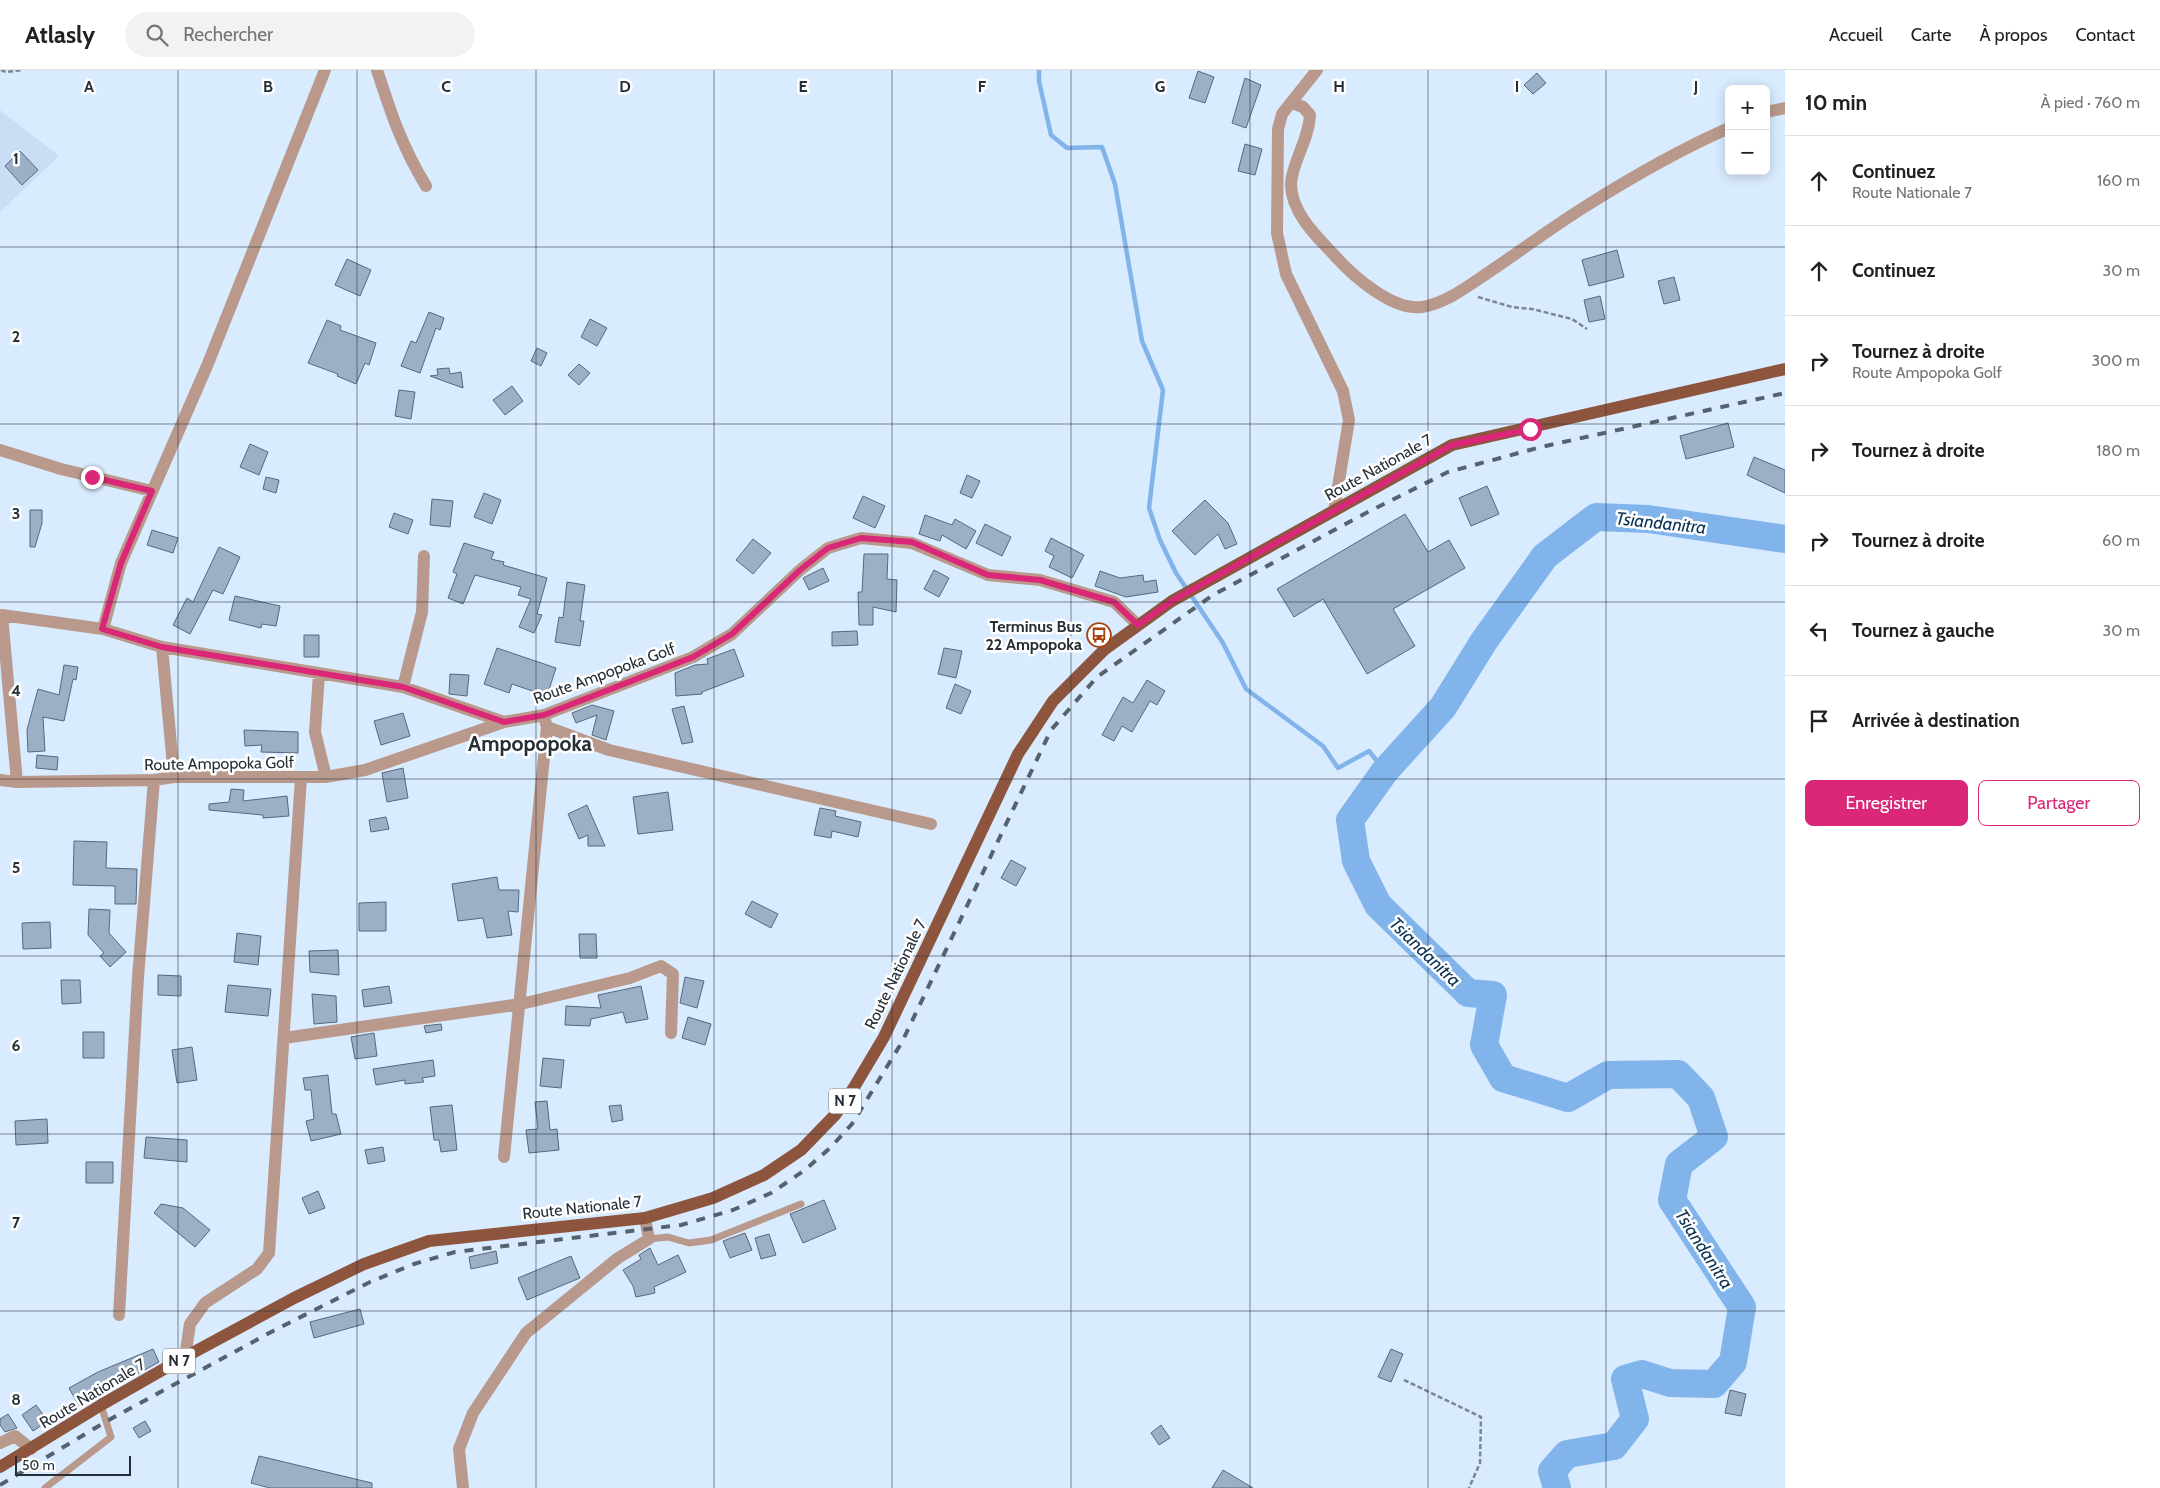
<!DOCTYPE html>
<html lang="fr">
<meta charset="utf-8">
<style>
:root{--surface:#fff;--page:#f2f2f2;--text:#202124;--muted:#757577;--line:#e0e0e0;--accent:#db2777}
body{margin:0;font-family:Cabin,sans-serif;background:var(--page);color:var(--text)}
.controls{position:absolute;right:15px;top:15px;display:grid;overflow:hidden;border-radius:8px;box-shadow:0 2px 12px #0003}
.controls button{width:45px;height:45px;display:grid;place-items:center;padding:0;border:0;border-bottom:1px solid var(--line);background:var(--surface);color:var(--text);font:25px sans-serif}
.scale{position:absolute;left:15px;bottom:12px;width:116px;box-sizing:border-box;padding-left:5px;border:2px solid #262f38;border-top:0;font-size:14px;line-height:18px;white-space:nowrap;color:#262f38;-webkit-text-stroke:4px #fff;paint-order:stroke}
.stop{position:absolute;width:15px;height:15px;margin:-11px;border:4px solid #db2777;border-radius:50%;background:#fff}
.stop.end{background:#db2777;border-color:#fff;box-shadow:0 1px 5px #0008}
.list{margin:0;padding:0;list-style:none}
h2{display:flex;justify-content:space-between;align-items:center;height:65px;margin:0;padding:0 20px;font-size:21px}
h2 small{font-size:16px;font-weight:400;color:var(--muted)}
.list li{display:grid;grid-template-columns:32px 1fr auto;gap:15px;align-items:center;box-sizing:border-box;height:90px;padding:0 20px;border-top:1px solid var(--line)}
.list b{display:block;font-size:19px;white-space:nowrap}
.list p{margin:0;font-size:16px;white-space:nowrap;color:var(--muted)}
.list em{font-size:16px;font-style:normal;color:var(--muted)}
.actions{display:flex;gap:10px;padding:15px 20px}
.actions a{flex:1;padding:11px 0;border:1px solid var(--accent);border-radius:8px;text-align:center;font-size:18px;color:var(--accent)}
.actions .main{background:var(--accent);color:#fff}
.icon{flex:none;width:28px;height:28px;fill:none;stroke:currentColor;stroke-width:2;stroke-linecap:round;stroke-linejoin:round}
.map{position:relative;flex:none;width:1785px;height:1418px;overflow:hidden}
header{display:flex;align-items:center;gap:30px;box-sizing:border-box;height:70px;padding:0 25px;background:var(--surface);border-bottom:1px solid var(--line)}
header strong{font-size:24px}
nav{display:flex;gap:28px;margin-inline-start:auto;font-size:18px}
.search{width:350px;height:45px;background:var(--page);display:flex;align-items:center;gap:12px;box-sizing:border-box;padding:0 18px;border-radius:28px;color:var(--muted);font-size:19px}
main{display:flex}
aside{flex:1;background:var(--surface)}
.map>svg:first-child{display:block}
.built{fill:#c9ddf5}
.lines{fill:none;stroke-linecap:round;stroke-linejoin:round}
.stream{stroke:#81b4eb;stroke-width:4.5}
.river{stroke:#81b4eb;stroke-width:28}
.building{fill:#9bb0c7;stroke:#55687d}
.path{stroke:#7a8795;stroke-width:2.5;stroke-dasharray:5 2.5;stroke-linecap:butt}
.lane{stroke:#b9998c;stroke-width:7}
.street{stroke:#b9998c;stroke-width:12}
.primary{stroke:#8d553e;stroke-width:12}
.rail{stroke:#56626d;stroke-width:4;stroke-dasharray:9 9;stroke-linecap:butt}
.route{stroke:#db2777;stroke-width:6}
.grid{fill:none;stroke:#262f38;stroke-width:1;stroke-opacity:0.55}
.labels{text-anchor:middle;stroke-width:5;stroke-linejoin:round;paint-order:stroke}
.shield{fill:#fff;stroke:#676d74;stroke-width:1}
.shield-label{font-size:15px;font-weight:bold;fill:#262f38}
.street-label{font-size:16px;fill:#262f38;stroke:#fff}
.poi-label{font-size:16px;font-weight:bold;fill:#262f38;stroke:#fff;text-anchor:end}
.water-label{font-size:18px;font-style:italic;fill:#0b3154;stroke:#fff}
.district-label{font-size:21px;font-weight:bold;fill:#262f38;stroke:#fff}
.grid-label{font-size:16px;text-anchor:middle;font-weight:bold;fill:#262f38;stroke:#fff;stroke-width:5;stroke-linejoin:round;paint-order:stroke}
</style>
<header>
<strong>Atlasly</strong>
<div class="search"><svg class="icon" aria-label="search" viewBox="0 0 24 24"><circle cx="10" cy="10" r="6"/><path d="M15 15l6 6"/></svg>Rechercher</div>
<nav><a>Accueil</a><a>Carte</a><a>À propos</a><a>Contact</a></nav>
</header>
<main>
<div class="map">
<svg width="1785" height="1418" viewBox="0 0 1785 1418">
<rect width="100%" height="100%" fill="#d9ebfe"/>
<!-- built -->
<path class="built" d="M 0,40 L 59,86 L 0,142 Z"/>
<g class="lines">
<!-- stream -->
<path class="stream" d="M 1039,0 L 1039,11 L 1051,65 L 1067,78 L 1102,77 L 1115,114 L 1142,271 L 1163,320 L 1149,438 L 1160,470 L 1176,503 L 1223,573 L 1246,619 L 1323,676 L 1338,698 L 1369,681 L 1385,701"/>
<!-- river -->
<path class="river" d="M 1557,1418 L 1552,1401 L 1567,1384 L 1614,1376 L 1635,1349 L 1625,1309 L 1642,1304 L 1670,1313 L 1714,1314 L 1733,1292 L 1742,1237 L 1672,1130 L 1679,1094 L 1714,1067 L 1701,1028 L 1678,1004 L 1608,1005 L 1568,1028 L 1503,1008 L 1484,975 L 1493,925 L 1468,923 L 1378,835 L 1356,791 L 1350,750 L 1385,701 L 1443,637 L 1484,571 L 1545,486 L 1596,447 L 1648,449 L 1785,469"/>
</g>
<!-- building -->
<path class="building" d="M 1198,1 L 1214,7 L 1205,33 L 1189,28 Z
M 1537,3 L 1546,13 L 1533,24 L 1524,15 Z
M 1245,8 L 1261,15 L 1246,58 L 1232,53 Z
M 1245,74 L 1262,79 L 1255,105 L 1238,101 Z
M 20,81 L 38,100 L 22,115 L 5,96 Z
M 1617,180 L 1624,207 L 1589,216 L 1582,190 Z
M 347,189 L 371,200 L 360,226 L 335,215 Z
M 1674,207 L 1680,230 L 1664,234 L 1658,211 Z
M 1600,226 L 1605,249 L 1589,252 L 1584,230 Z
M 429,242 L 444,248 L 440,260 L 436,258 L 420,303 L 401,296 L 411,271 L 416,273 Z
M 590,249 L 607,258 L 597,276 L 581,267 Z
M 327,250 L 341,256 L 340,260 L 376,273 L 369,295 L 365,293 L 356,314 L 337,306 L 338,304 L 308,293 Z
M 537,278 L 547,283 L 541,296 L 531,291 Z
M 579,294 L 590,303 L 579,315 L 568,305 Z
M 449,298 L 450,304 L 461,302 L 463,318 L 430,306 L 438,305 L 437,299 Z
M 512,316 L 523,331 L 505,345 L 493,330 Z
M 399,320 L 415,322 L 411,349 L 395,346 Z
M 1728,353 L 1734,377 L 1686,389 L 1680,366 Z
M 250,374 L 268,382 L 259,405 L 240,397 Z
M 1754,387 L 1785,400 L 1785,423 L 1747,405 Z
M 967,405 L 980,411 L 972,428 L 960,423 Z
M 266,407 L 279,410 L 276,423 L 263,419 Z
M 1487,416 L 1499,444 L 1471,456 L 1459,428 Z
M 484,423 L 501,430 L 492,454 L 474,447 Z
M 863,426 L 885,436 L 875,458 L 853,448 Z
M 432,429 L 453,431 L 450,457 L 430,455 Z
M 1205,430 L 1228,453 L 1237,474 L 1225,479 L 1218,464 L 1195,485 L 1172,461 Z
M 30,440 L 42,440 L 42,453 L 35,477 L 30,477 Z
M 394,443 L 413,450 L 408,464 L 389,457 Z
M 1405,444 L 1428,482 L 1449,470 L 1465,498 L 1393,539 L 1415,576 L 1367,604 L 1323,529 L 1294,547 L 1277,519 Z
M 925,445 L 952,455 L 955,449 L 976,461 L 966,479 L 942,465 L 940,471 L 919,464 Z
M 985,454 L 1011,467 L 1002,486 L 976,473 Z
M 152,460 L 178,468 L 173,483 L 147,475 Z
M 1051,468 L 1084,485 L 1072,508 L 1049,497 L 1054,486 L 1045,481 Z
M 753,469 L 771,483 L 753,504 L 736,490 Z
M 464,473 L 494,482 L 491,489 L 504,492 L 503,495 L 547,508 L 537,544 L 542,545 L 534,563 L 519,557 L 531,529 L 518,525 L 521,517 L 475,505 L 463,534 L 448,528 L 457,504 L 453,502 Z
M 219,477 L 240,487 L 223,524 L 213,520 L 190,564 L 173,555 L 187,528 L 193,532 Z
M 864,484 L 888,484 L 887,509 L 897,510 L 896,542 L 873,537 L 873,555 L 859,555 L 858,522 L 862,522 Z
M 823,498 L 829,511 L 809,520 L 803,508 Z
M 934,500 L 949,508 L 939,527 L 924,519 Z
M 1100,501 L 1120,508 L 1143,505 L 1144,512 L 1156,510 L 1158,522 L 1126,527 L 1095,516 Z
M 567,512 L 585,515 L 580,551 L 584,551 L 580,576 L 555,572 L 559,547 L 563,548 Z
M 235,526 L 280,536 L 276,556 L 262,554 L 261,558 L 229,550 Z
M 857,561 L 858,575 L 832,576 L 832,562 Z
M 304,565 L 319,565 L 319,587 L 304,587 Z
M 497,578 L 556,598 L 547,626 L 512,614 L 509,623 L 484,614 Z
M 944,578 L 962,581 L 956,608 L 938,604 Z
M 734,579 L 744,606 L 702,622 L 702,624 L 676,626 L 675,603 L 695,595 L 708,594 L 707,589 Z
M 64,595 L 78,597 L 76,610 L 73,609 L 64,651 L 43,647 L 45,681 L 28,682 L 27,660 L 38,619 L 59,625 Z
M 450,604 L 469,605 L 467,626 L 449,624 Z
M 1147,610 L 1165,621 L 1157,635 L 1150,631 L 1132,662 L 1122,656 L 1114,671 L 1102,665 L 1123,627 L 1133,633 Z
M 955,614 L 971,621 L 961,644 L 946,638 Z
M 592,635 L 614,641 L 606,670 L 592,665 L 597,645 L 576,653 L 572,643 Z
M 684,636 L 693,672 L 682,674 L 672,639 Z
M 403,643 L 410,666 L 381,675 L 374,651 Z
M 244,660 L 298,662 L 298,683 L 261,682 L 262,675 L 245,676 Z
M 37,685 L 58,687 L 57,700 L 36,698 Z
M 403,698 L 408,728 L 387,732 L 382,703 Z
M 231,719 L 244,720 L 243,731 L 287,726 L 289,746 L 263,748 L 263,745 L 209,740 L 209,734 L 229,732 Z
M 668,722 L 673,760 L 638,764 L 633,727 Z
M 587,735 L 589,740 L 605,776 L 588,776 L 588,765 L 579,769 L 568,744 Z
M 820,738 L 836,741 L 835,746 L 861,752 L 858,767 L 832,761 L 831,768 L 814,765 Z
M 386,747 L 389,759 L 371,762 L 369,750 Z
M 74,771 L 107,772 L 106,798 L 137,799 L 136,834 L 115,834 L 115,816 L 73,815 Z
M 1011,790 L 1026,798 L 1016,816 L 1001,808 Z
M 497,807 L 499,820 L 519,820 L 518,842 L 508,841 L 512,865 L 487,868 L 483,848 L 458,851 L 452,814 Z
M 752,831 L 778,844 L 771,858 L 745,844 Z
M 386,832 L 386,861 L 359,861 L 359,833 Z
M 89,839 L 110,840 L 109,863 L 126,882 L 110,897 L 100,886 L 104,883 L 88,865 Z
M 50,852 L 51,878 L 23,879 L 22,853 Z
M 237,863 L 261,866 L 258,895 L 234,892 Z
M 579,864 L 596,864 L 597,888 L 580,888 Z
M 338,880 L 339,905 L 310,902 L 309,881 Z
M 158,905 L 181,906 L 181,926 L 158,925 Z
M 685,907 L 704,911 L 697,938 L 680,933 Z
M 61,910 L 80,910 L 81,933 L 62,934 Z
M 228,915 L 271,919 L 268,946 L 225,942 Z
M 389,916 L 392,933 L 364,937 L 362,920 Z
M 641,916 L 648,949 L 626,953 L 623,942 L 591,949 L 590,956 L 565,955 L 566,936 L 601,938 L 598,925 Z
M 312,924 L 336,926 L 337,952 L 314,954 Z
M 688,947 L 711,954 L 705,975 L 682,968 Z
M 441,954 L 442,960 L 426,963 L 424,956 Z
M 83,962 L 104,962 L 104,988 L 83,988 Z
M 374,963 L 377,986 L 355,989 L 351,967 Z
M 192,977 L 197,1010 L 177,1013 L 172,980 Z
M 543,988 L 564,990 L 561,1018 L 540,1016 Z
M 433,990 L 435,1006 L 422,1008 L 424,1012 L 405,1014 L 405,1010 L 376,1015 L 373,999 Z
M 328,1005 L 332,1044 L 336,1044 L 341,1064 L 311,1071 L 306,1051 L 314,1049 L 311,1020 L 305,1020 L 303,1008 Z
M 547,1031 L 550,1060 L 557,1059 L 559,1080 L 529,1083 L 526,1060 L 538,1059 L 535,1032 Z
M 452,1035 L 457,1080 L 441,1082 L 439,1070 L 434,1070 L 430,1037 Z
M 621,1035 L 623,1050 L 612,1052 L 609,1036 Z
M 47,1049 L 48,1073 L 16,1075 L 15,1051 Z
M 146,1067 L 187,1070 L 187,1092 L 144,1088 Z
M 383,1077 L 385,1091 L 368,1094 L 365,1080 Z
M 86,1092 L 113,1092 L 113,1113 L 86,1113 Z
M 318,1121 L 325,1138 L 309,1144 L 302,1128 Z
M 824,1130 L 836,1159 L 803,1173 L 790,1144 Z
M 161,1134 L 183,1138 L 210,1160 L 195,1177 L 154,1143 Z
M 745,1163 L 752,1180 L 730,1188 L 723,1171 Z
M 769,1164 L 776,1185 L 761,1189 L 755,1168 Z
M 650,1178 L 658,1195 L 678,1185 L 686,1202 L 654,1217 L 655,1223 L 636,1227 L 633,1216 L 623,1200 L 641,1189 L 639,1185 Z
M 496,1181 L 498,1193 L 471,1199 L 469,1187 Z
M 571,1186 L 580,1208 L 527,1230 L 518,1208 Z
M 360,1239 L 364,1254 L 314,1268 L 310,1252 Z
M 153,1279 L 159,1292 L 79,1336 L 69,1318 L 98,1302 Z
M 1391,1279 L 1403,1284 L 1391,1312 L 1378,1307 Z
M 1730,1320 L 1746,1324 L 1741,1346 L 1725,1343 Z
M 36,1335 L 48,1351 L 33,1361 L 22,1345 Z
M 8,1344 L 17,1358 L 5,1362 L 0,1355 L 0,1349 Z
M 145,1351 L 151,1361 L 139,1368 L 133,1358 Z
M 1161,1355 L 1170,1368 L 1159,1375 L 1151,1363 Z
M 259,1386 L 372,1413 L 372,1418 L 270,1418 L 251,1413 Z
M 1223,1400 L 1253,1418 L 1212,1418 Z"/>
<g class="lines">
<!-- path -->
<path class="path" d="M 1,0 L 6,2 L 23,0
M 1478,227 L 1512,237 L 1532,239 L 1572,249 L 1587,259
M 1404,1310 L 1481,1347 L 1480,1393 L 1469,1418"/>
<!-- lane -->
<path class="lane" d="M 649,1169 L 668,1167 L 689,1173 L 711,1170 L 801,1134
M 45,1418 L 111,1367 L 101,1335"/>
<!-- street -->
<path class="street" d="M 377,0 C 391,43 402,77 426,116
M 1317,0 L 1282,44 L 1278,59 L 1277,163 L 1286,204 L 1343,321 L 1349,350 L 1334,441
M 1292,33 L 1303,37 L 1310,45 C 1309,70 1292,92 1291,114 C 1291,143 1318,168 1336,187 C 1354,207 1393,241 1422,237 C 1447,233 1471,214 1492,200 C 1523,179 1554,156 1586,136 C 1632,107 1679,80 1729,58
M 1766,42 L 1785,38
M 0,380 L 61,399 L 152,421
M 103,559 L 121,493 L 207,296 L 325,0
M 162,577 L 174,707
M 319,604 L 315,662 L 326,707
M 403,617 L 422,542 L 424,486
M 545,650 L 547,657 L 609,680 L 931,754
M 0,710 L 17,712 L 154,710 L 174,707 L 326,707 L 365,700 L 504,652 L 544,645 L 693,587 L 732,564 L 800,500 L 828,478 L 861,468 L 912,473 L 988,505 L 1040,510 L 1114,532 L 1138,555
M 17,712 L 2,545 L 103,559 L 162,577 L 403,617 L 504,652
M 284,968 L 521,934 L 630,908 L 661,896 L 673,904 L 671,963
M 504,1087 L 547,657
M 119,1245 L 138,907 L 154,710
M 185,1287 L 190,1254 L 205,1233 L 257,1199 L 269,1183 L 301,708
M 0,1373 L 15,1366 L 31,1379
M 463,1418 L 459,1379 L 473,1343 L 526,1263 L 618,1188 L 649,1169 L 645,1148"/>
<!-- primary -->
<path class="primary" d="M 0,1397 L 101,1335 L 185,1287 L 294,1228 L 364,1194 L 429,1171 L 645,1148 L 713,1128 L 764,1105 L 801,1080 L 835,1045 L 853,1019 L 884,967 L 1018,684 L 1053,631 L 1104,580 L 1172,531 L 1452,375 L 1785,299"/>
<!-- rail -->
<path class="rail" d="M 0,1415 L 107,1351 L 273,1261 L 370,1212 L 414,1194 L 455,1182 L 681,1155 L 733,1140 L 771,1123 L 805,1100 L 831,1077 L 852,1054 L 902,972 L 1051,660 L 1097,607 L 1213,525 L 1366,443 L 1448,402 L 1541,377 L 1785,323"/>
</g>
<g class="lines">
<!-- route -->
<path class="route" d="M 92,407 L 152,421 L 121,493 L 102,559 L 162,577 L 403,617 L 504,652 L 544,645 L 693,587 L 732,564 L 800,500 L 828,478 L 861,468 L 912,472 L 988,505 L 1040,510 L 1114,532 L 1138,555 L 1172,531 L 1452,375 L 1530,359"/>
</g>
<!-- grid -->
<path class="grid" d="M 178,0 L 178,1418M 357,0 L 357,1418M 536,0 L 536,1418M 714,0 L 714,1418M 892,0 L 892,1418M 1071,0 L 1071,1418M 1250,0 L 1250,1418M 1428,0 L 1428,1418M 1606,0 L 1606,1418M 0,177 L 1785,177M 0,354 L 1785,354M 0,532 L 1785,532M 0,709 L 1785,709M 0,886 L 1785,886M 0,1064 L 1785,1064M 0,1241 L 1785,1241"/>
<!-- icons -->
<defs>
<g id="bus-ring" transform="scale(1.25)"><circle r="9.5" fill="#fff" stroke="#a74410" stroke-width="1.5"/><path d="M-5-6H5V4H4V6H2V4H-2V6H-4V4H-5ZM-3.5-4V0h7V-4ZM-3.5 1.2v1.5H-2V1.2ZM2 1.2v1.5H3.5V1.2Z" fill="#a74410"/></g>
</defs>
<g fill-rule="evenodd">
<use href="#bus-ring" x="1099" y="565"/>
</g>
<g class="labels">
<!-- shield labels -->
<g class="shield">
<rect x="829" y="1018.5" width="32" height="25" rx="4"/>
<rect x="163" y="1278.5" width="32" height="25" rx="4"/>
</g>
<g class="shield-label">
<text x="845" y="1036">N 7</text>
<text x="179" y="1296">N 7</text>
</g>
<!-- street labels -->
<g class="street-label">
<text transform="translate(1378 397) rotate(-29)" y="6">Route Nationale 7</text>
<text transform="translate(604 603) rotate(-20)" y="6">Route Ampopoka Golf</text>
<text transform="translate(219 693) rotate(-1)" y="6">Route Ampopoka Golf</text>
<text transform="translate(895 904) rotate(-64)" y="6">Route Nationale 7</text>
<text transform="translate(582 1137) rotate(-6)" y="6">Route Nationale 7</text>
<text transform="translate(92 1323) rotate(-31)" y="6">Route Nationale 7</text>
</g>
<!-- poi labels -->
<g class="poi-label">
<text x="1082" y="562">Terminus Bus<tspan x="1082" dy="18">22 Ampopoka</tspan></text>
</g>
<!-- water labels -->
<g class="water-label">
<text transform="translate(1661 453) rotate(6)" y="6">Tsiandanitra</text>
<text transform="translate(1425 882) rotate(44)" y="6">Tsiandanitra</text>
<text transform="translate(1704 1179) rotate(57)" y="6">Tsiandanitra</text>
</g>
<!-- district labels -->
<g class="district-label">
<text x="530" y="681">Ampopopoka</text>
</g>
</g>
<g class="grid-label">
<text x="89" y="22">A</text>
<text x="268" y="22">B</text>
<text x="446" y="22">C</text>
<text x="625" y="22">D</text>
<text x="803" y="22">E</text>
<text x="982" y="22">F</text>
<text x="1160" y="22">G</text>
<text x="1339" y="22">H</text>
<text x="1517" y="22">I</text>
<text x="1696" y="22">J</text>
<text x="16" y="94">1</text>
<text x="16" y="272">2</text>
<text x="16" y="449">3</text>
<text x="16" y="626">4</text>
<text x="16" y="803">5</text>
<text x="16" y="981">6</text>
<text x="16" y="1158">7</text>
<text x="16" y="1335">8</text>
</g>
</svg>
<div class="controls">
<button>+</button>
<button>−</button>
</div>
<div class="scale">50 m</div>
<div class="stop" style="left:1530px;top:359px"></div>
<div class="stop end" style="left:92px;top:407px"></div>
</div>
<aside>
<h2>10 min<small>À pied · 760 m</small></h2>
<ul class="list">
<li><svg class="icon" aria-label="ahead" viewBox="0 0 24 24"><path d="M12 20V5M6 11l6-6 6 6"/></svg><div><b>Continuez</b><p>Route Nationale 7</p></div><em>160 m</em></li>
<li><svg class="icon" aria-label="ahead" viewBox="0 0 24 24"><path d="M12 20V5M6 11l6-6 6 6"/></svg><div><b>Continuez</b></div><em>30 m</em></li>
<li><svg class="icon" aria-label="right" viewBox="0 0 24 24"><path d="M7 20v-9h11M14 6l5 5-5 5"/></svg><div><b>Tournez à droite</b><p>Route Ampopoka Golf</p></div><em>300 m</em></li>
<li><svg class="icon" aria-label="right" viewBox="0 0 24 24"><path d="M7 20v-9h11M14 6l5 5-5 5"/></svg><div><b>Tournez à droite</b></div><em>180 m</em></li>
<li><svg class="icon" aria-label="right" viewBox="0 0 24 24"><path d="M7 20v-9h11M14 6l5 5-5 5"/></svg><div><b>Tournez à droite</b></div><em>60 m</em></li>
<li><svg class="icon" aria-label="left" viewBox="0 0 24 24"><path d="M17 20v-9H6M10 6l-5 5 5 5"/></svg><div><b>Tournez à gauche</b></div><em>30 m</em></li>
<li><svg class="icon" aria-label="arrive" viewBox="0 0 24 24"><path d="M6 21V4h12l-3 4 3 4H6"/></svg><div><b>Arrivée à destination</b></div></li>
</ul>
<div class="actions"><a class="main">Enregistrer</a><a>Partager</a></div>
</aside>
</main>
